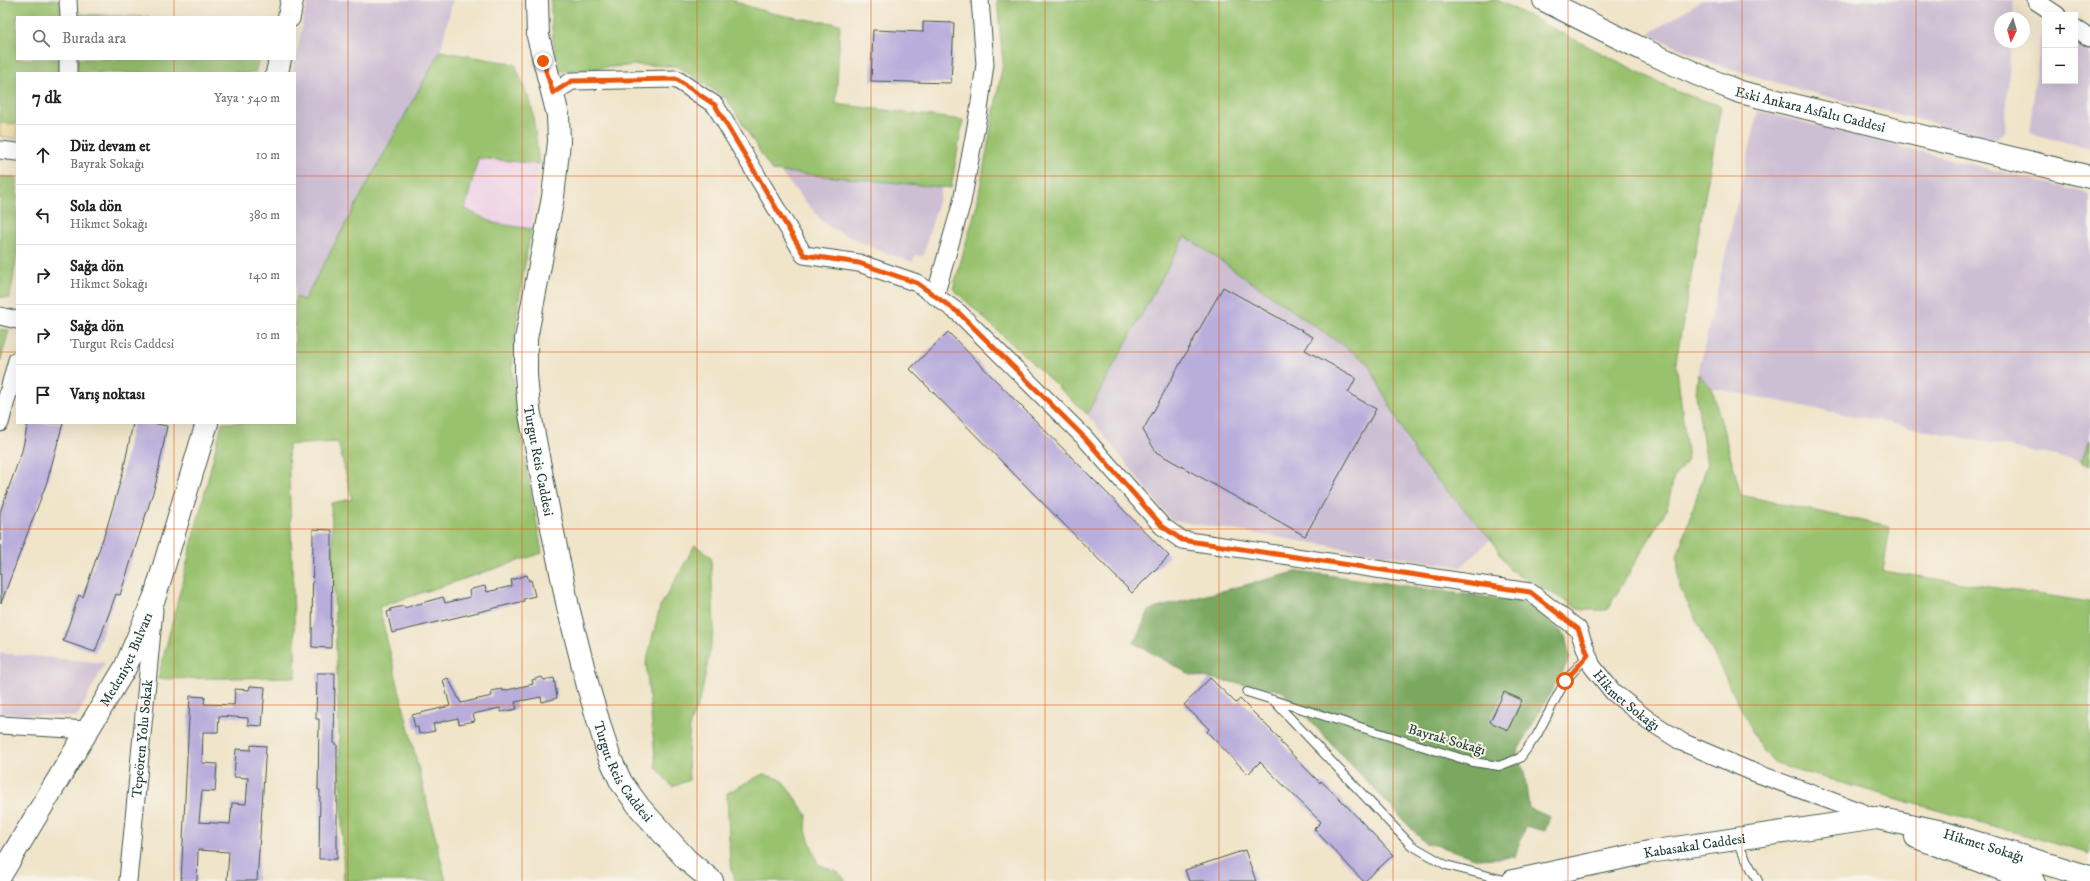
<!DOCTYPE html>
<html lang="tr">
<meta charset="utf-8">
<style>
:root{--surface:#fff;--page:#f2f2f2;--text:#222;--muted:#767676;--line:#e0e0e0}
body{margin:0;font-family:"IM FELL DW Pica",serif;background:var(--page);color:var(--text)}
.controls{position:absolute;right:12px;top:12px;display:grid;overflow:hidden;border-radius:0px;box-shadow:0 4px 16px #0002}
.controls button{width:36px;height:36px;display:grid;place-items:center;padding:0;border:0;border-bottom:1px solid var(--line);background:var(--surface);color:var(--text);font:20px sans-serif}
.compass{position:absolute;left:1994px;top:12px;width:36px;height:36px;border-radius:50%;background:var(--surface);box-shadow:0 4px 16px #0002;rotate:185deg}
.stop{position:absolute;width:12px;height:12px;margin:-9px;border:3px solid #ea580c;border-radius:50%;background:#fff}
.stop.end{background:#ea580c;border-color:#fff;box-shadow:0 1px 4px #0008}
.list{margin:0;padding:0;list-style:none}
h2{display:flex;justify-content:space-between;align-items:center;height:52px;margin:0;padding:0 16px;font-size:17px}
h2 small{font-size:13px;font-weight:400;color:var(--muted)}
.list li{display:grid;grid-template-columns:26px 1fr auto;gap:12px;align-items:center;box-sizing:border-box;height:60px;padding:0 16px;border-top:1px solid var(--line)}
.list b{display:block;font-size:15px;white-space:nowrap}
.list p{margin:0;font-size:13px;white-space:nowrap;color:var(--muted)}
.list em{font-size:13px;font-style:normal;color:var(--muted)}
.icon{flex:none;width:22px;height:22px;fill:none;stroke:currentColor;stroke-width:2;stroke-linecap:round;stroke-linejoin:round}
.map{position:relative;flex:none;width:2090px;height:881px;overflow:hidden}
.search{position:absolute;background:var(--surface);box-shadow:0 4px 16px #0002;left:16px;top:16px;width:280px;height:44px;display:flex;align-items:center;gap:10px;box-sizing:border-box;padding:0 14px;border-radius:0px;color:var(--muted);font-size:15px}
.panel{position:absolute;background:var(--surface);box-shadow:0 4px 16px #0002;left:16px;top:72px;width:280px;height:352px;border-radius:0px}
.map>svg:first-child{display:block}
.built{fill:#eed0e7}
.industrial{fill:#ccbed3}
.green{fill:#99c26e;stroke:#5c8051}
.forest{fill:#7aa861;stroke:#4c724a}
.sand{fill:#eeda9e;stroke:#868c69}
.building{fill:#b9addc}
.lines{fill:none;stroke-linecap:round;stroke-linejoin:round}
.lane-casing{stroke:#3e564a;stroke-width:10}
.street-casing{stroke:#3e564a;stroke-width:19}
.secondary-casing{stroke:#3e564a;stroke-width:24}
.primary-casing{stroke:#3e564a;stroke-width:24}
.lane{stroke:#fff;stroke-width:8}
.street{stroke:#fff;stroke-width:17}
.secondary{stroke:#fff;stroke-width:22}
.primary{stroke:#fff;stroke-width:22}
.route{stroke:#ea580c;stroke-width:5}
.grid{fill:none;stroke:#de580e;stroke-width:1;stroke-opacity:0.55}
.labels{text-anchor:middle;stroke-width:4;stroke-linejoin:round;paint-order:stroke}
.street-label{font-size:14px;fill:#1f3d34;stroke:#f7f3e8}
</style>
<div class="map">
<svg width="2090" height="881" viewBox="0 0 2090 881">
<rect width="100%" height="100%" fill="#f7f3e8"/>
<filter id="ink" filterUnits="userSpaceOnUse"><feTurbulence type="fractalNoise" baseFrequency=".025" numOctaves="2"/><feDisplacementMap in="SourceGraphic" scale="8" xChannelSelector="R" yChannelSelector="G"/><feConvolveMatrix kernelMatrix="1 2 1 2 8 2 1 2 1" color-interpolation-filters="sRGB"/></filter>
<filter id="wash" filterUnits="userSpaceOnUse"><feTurbulence type="fractalNoise" baseFrequency=".012" numOctaves="4" result="noise"/><feDisplacementMap in="SourceGraphic" scale="16" xChannelSelector="R" yChannelSelector="G"/><feGaussianBlur stdDeviation="0.9" result="paint"/><feColorMatrix in="noise" values="0 0 0 0 0 0 0 0 0 0 0 0 0 0 0 0 0 1.4 0 .05"/><feComposite in="paint" operator="in"/></filter>
<g filter="url(#wash)">
<rect width="100%" height="100%" fill="#f0e4c9"/>
<!-- built -->
<path class="built" d="M 477,158 L 539,164 L 531,229 L 494,223 L 465,209 Z"/>
<!-- industrial -->
<path class="industrial" d="M 309,0 L 453,0 L 439,56 L 304,300 L 295,297 L 295,73 L 293,73 L 304,15 Z
M 1702,0 L 2014,0 L 2013,18 L 2000,18 L 2000,42 L 2011,42 L 2005,132 L 1994,139 L 1798,89 L 1717,65 L 1648,34 Z
M 2045,35 L 2045,81 L 2075,81 L 2075,41 L 2090,51 L 2090,148 L 2029,133 L 2041,38 Z
M 1758,111 L 2090,194 L 2090,441 L 2081,461 L 1712,388 L 1698,374 Z
M 779,171 L 942,187 L 923,256 L 915,255 L 913,262 L 878,250 L 826,225 Z
M 1185,236 L 1367,362 L 1418,459 L 1491,539 L 1461,567 L 1171,520 L 1087,414 Z
M 0,653 L 105,663 L 77,717 L 0,713 Z"/>
<!-- green -->
<path class="green" d="M 0,0 L 60,0 L 60,17 L 17,17 L 17,59 L 59,59 L 59,73 L 17,73 L 17,124 L 0,123 Z
M 551,0 L 732,0 C 767,15 803,19 840,24 L 836,104 L 963,120 L 951,188 L 772,171 L 727,99 L 677,66 L 637,65 L 561,71 C 552,48 551,25 551,0 Z
M 997,0 L 1497,0 L 1678,92 L 1721,106 L 1676,361 L 1688,460 L 1674,477 L 1667,509 L 1607,610 L 1582,610 L 1510,570 L 1491,539 L 1418,459 L 1367,362 L 1185,236 L 1087,414 L 953,289 L 977,204 L 1003,63 Z
M 78,14 L 150,17 L 78,17 Z
M 440,51 L 515,64 L 532,107 L 539,164 L 478,158 L 465,209 L 494,223 L 531,229 L 518,305 L 512,370 L 518,419 L 542,553 L 379,607 L 446,881 L 344,881 L 331,503 L 352,499 L 338,442 L 288,445 L 296,677 L 158,679 L 222,423 L 295,423 L 295,297 L 304,300 Z
M 77,59 L 259,59 L 255,73 L 77,73 Z
M 0,176 L 17,178 L 17,254 L 10,298 L 0,297 Z
M 0,329 L 9,330 L 0,363 Z
M 1698,374 L 1712,388 L 1741,495 L 1890,527 L 1883,571 L 2090,602 L 2090,854 L 1776,764 L 1761,748 L 1680,588 L 1677,557 L 1707,465 L 1696,395 Z
M 2090,441 L 2090,465 L 2081,461 Z
M 695,545 L 711,557 L 714,629 L 701,697 L 690,723 L 688,755 L 689,780 L 672,787 L 656,767 L 646,663 L 660,607 Z
M 763,774 L 782,780 L 807,815 L 806,831 L 818,864 L 839,873 L 846,881 L 735,881 L 730,861 L 727,793 Z"/>
<!-- forest -->
<path class="forest" d="M 1299,571 L 1528,603 L 1565,635 L 1570,658 L 1517,752 L 1524,771 L 1529,808 L 1550,817 L 1545,831 L 1525,826 L 1515,857 L 1478,859 L 1439,846 L 1425,843 L 1282,691 L 1191,675 L 1134,643 L 1149,610 Z"/>
<!-- sand -->
<path class="sand" d="M 0,123 L 17,124 L 17,139 L 0,136 Z"/>
<g id="blocks">
<!-- building -->
<path class="building" d="M 923,22 L 954,23 L 951,83 L 871,81 L 873,30 L 923,32 Z
M 1223,287 L 1313,337 L 1305,350 L 1356,378 L 1348,393 L 1376,409 L 1305,536 L 1156,452 L 1143,430 Z
M 948,332 L 1169,556 L 1132,593 L 910,369 Z
M 28,423 L 63,423 L 47,482 L 1,603 L 0,512 L 22,451 Z
M 133,423 L 152,423 L 167,426 L 156,483 L 139,536 L 120,595 L 116,594 L 95,652 L 63,641 L 79,595 L 83,597 L 107,527 L 123,472 Z
M 313,529 L 332,530 L 331,648 L 312,647 Z
M 527,575 L 529,581 L 531,580 L 535,596 L 523,599 L 524,601 L 392,633 L 387,612 L 391,611 L 390,609 L 404,606 L 404,608 L 443,597 L 445,603 L 470,597 L 469,591 L 472,589 L 485,586 L 487,592 L 512,586 L 511,580 Z
M 317,673 L 335,673 L 334,744 L 337,744 L 337,859 L 319,859 L 320,790 L 318,790 L 319,719 L 316,719 Z
M 542,677 L 544,680 L 554,678 L 557,698 L 542,702 L 541,697 L 515,702 L 517,709 L 501,712 L 500,708 L 473,714 L 475,721 L 459,724 L 458,718 L 433,724 L 435,731 L 419,734 L 418,727 L 415,727 L 412,715 L 450,706 L 443,680 L 448,678 L 461,703 L 492,696 L 491,691 L 502,689 L 503,691 L 533,684 L 532,680 Z
M 1210,678 L 1236,703 L 1240,699 L 1282,741 L 1280,742 L 1320,783 L 1321,781 L 1342,801 L 1393,855 L 1365,881 L 1363,881 L 1314,829 L 1321,822 L 1260,762 L 1248,774 L 1207,732 L 1209,729 L 1184,705 Z
M 250,686 L 265,687 L 262,726 L 248,725 L 248,718 L 219,716 L 218,732 L 203,732 L 202,763 L 217,764 L 215,792 L 202,791 L 199,822 L 230,824 L 232,803 L 246,804 L 248,778 L 234,777 L 236,749 L 251,750 L 251,745 L 266,746 L 257,881 L 227,881 L 229,852 L 198,850 L 197,881 L 181,881 L 190,696 L 205,697 L 204,704 L 234,705 L 235,689 L 249,690 Z
M 1504,692 L 1522,700 L 1508,730 L 1490,722 Z
M 1245,850 L 1256,881 L 1189,881 L 1185,870 Z"/>
</g>
</g>
<g filter="url(#ink)">
<use href="#blocks" fill-opacity="0" stroke="#3e564a" stroke-width="1"/>
<g class="lines">
<!-- lane casing -->
<g class="lane-casing">
<path id="lane" d="M 1247,692 L 1473,762 L 1499,766 L 1520,758 L 1537,735 L 1565,681 L 1588,655
M 1273,700 L 1411,845 L 1446,865 L 1508,881
M 1736,841 L 1758,881"/>
</g>
<!-- street casing -->
<g class="street-casing">
<g id="street">
<path d="M 68,0 L 69,17"/>
<path d="M 2036,1 L 2057,15"/>
<path d="M 2075,28 L 2090,38"/>
<path d="M 68,73 L 68,59"/>
<path id="s1" d="M 553,93 L 572,81 L 676,79 L 715,105 L 804,255 L 859,263 L 917,283 L 959,313 L 1084,437 L 1162,526 L 1182,540 L 1530,592 L 1578,629 L 1592,666 L 1613,692 L 1648,720 L 1682,742 L 1748,770 L 1877,818"/>
<path d="M 0,150 L 17,152"/>
<path d="M 935,296 L 962,202 L 979,110 L 985,64 L 980,0"/>
<path d="M 0,316 L 17,320"/>
<path d="M 0,423 L 17,360"/>
<path d="M 0,725 L 88,730"/>
<path id="s2" d="M 128,881 L 154,610"/>
</g>
</g>
<!-- secondary casing -->
<g class="secondary-casing">
<g id="secondary">
<path id="s3" d="M 537,0 L 538,36 L 558,115 L 559,142 L 553,197 L 526,339 L 526,375 L 529,409 L 547,503 L 568,607 L 589,690 L 609,756 L 621,782 L 640,808 L 687,860 L 712,881"/>
<path d="M 1916,837 L 2033,881"/>
<path id="s4" d="M 1513,881 L 1649,852 L 1877,818 L 1938,831 L 2090,877"/>
</g>
</g>
<!-- primary casing -->
<g class="primary-casing">
<g id="primary">
<path id="s5" d="M 1544,0 C 1609,33 1673,66 1740,92 L 2090,177"/>
<path d="M 289,17 L 292,0"/>
<path d="M 277,73 L 280,59"/>
<path id="s6" d="M 0,876 L 125,668 L 155,596 L 207,423"/>
</g>
</g>
<!-- lane -->
<use href="#lane" class="lane"/>
<!-- street -->
<use href="#street" class="street"/>
<!-- secondary -->
<use href="#secondary" class="secondary"/>
<!-- primary -->
<use href="#primary" class="primary"/>
</g>
</g>
<g class="lines" filter="url(#ink)">
<!-- route -->
<path class="route" d="M 543,61 L 553,93 L 572,81 L 676,79 L 715,105 L 804,255 L 859,263 L 917,283 L 959,313 L 1084,437 L 1162,526 L 1182,540 L 1530,592 L 1578,629 L 1588,655 L 1565,681"/>
</g>
<!-- grid -->
<path class="grid" d="M 174,0 L 174,17M 348,0 L 348,881M 522,0 L 522,881M 697,0 L 697,881M 871,0 L 871,881M 1045,0 L 1045,881M 1219,0 L 1219,881M 1393,0 L 1393,881M 1568,0 L 1568,881M 1742,0 L 1742,881M 1916,0 L 1916,881M 174,59 L 174,73M 0,176 L 17,176M 295,176 L 2090,176M 0,352 L 17,352M 295,352 L 2090,352M 174,423 L 174,881M 0,529 L 2090,529M 0,705 L 2090,705"/>
<g class="labels">
<!-- street labels -->
<g class="street-label">
<text dy="5" stroke="none"><textPath href="#s5" startOffset="289">Eski Ankara Asfaltı Caddesi</textPath></text>
<text dy="5" stroke="none"><textPath href="#s3" startOffset="467">Turgut Reis Caddesi</textPath></text>
<text dy="5" stroke="none"><textPath href="#s6" startOffset="251">Medeniyet Bulvarı</textPath></text>
<text dy="5" stroke="none"><textPath href="#s1" startOffset="1336">Hikmet Sokağı</textPath></text>
<text dy="5" stroke="none"><textPath href="#s2" startOffset="143">Tepeören Yolu Sokak</textPath></text>
<text transform="translate(1447 739) rotate(16)" y="5">Bayrak Sokağı</text>
<text dy="5" stroke="none"><textPath href="#s3" startOffset="791">Turgut Reis Caddesi</textPath></text>
<text dy="5" stroke="none"><textPath href="#s4" startOffset="480">Hikmet Sokağı</textPath></text>
<text dy="5" stroke="none"><textPath href="#s4" startOffset="185">Kabasakal Caddesi</textPath></text>
</g>
</g>
</svg>
<div class="controls">
<button>+</button>
<button>−</button>
</div>
<svg class="compass" viewBox="-18 -18 36 36"><path d="M0-13l5 13h-10z" fill="#e53935"/><path d="M0 13l5-13h-10z" fill="#767676"/></svg>
<div class="stop" style="left:1565px;top:681px"></div>
<div class="stop end" style="left:543px;top:61px"></div>
<div class="search"><svg class="icon" aria-label="search" viewBox="0 0 24 24"><circle cx="10" cy="10" r="6"/><path d="M15 15l6 6"/></svg>Burada ara</div>
<section class="panel">
<h2>7 dk<small>Yaya · 540 m</small></h2>
<ul class="list">
<li><svg class="icon" aria-label="ahead" viewBox="0 0 24 24"><path d="M12 20V5M6 11l6-6 6 6"/></svg><div><b>Düz devam et</b><p>Bayrak Sokağı</p></div><em>10 m</em></li>
<li><svg class="icon" aria-label="left" viewBox="0 0 24 24"><path d="M17 20v-9H6M10 6l-5 5 5 5"/></svg><div><b>Sola dön</b><p>Hikmet Sokağı</p></div><em>380 m</em></li>
<li><svg class="icon" aria-label="right" viewBox="0 0 24 24"><path d="M7 20v-9h11M14 6l5 5-5 5"/></svg><div><b>Sağa dön</b><p>Hikmet Sokağı</p></div><em>140 m</em></li>
<li><svg class="icon" aria-label="right" viewBox="0 0 24 24"><path d="M7 20v-9h11M14 6l5 5-5 5"/></svg><div><b>Sağa dön</b><p>Turgut Reis Caddesi</p></div><em>10 m</em></li>
<li><svg class="icon" aria-label="arrive" viewBox="0 0 24 24"><path d="M6 21V4h12l-3 4 3 4H6"/></svg><div><b>Varış noktası</b></div></li>
</ul>
</section>
</div>
